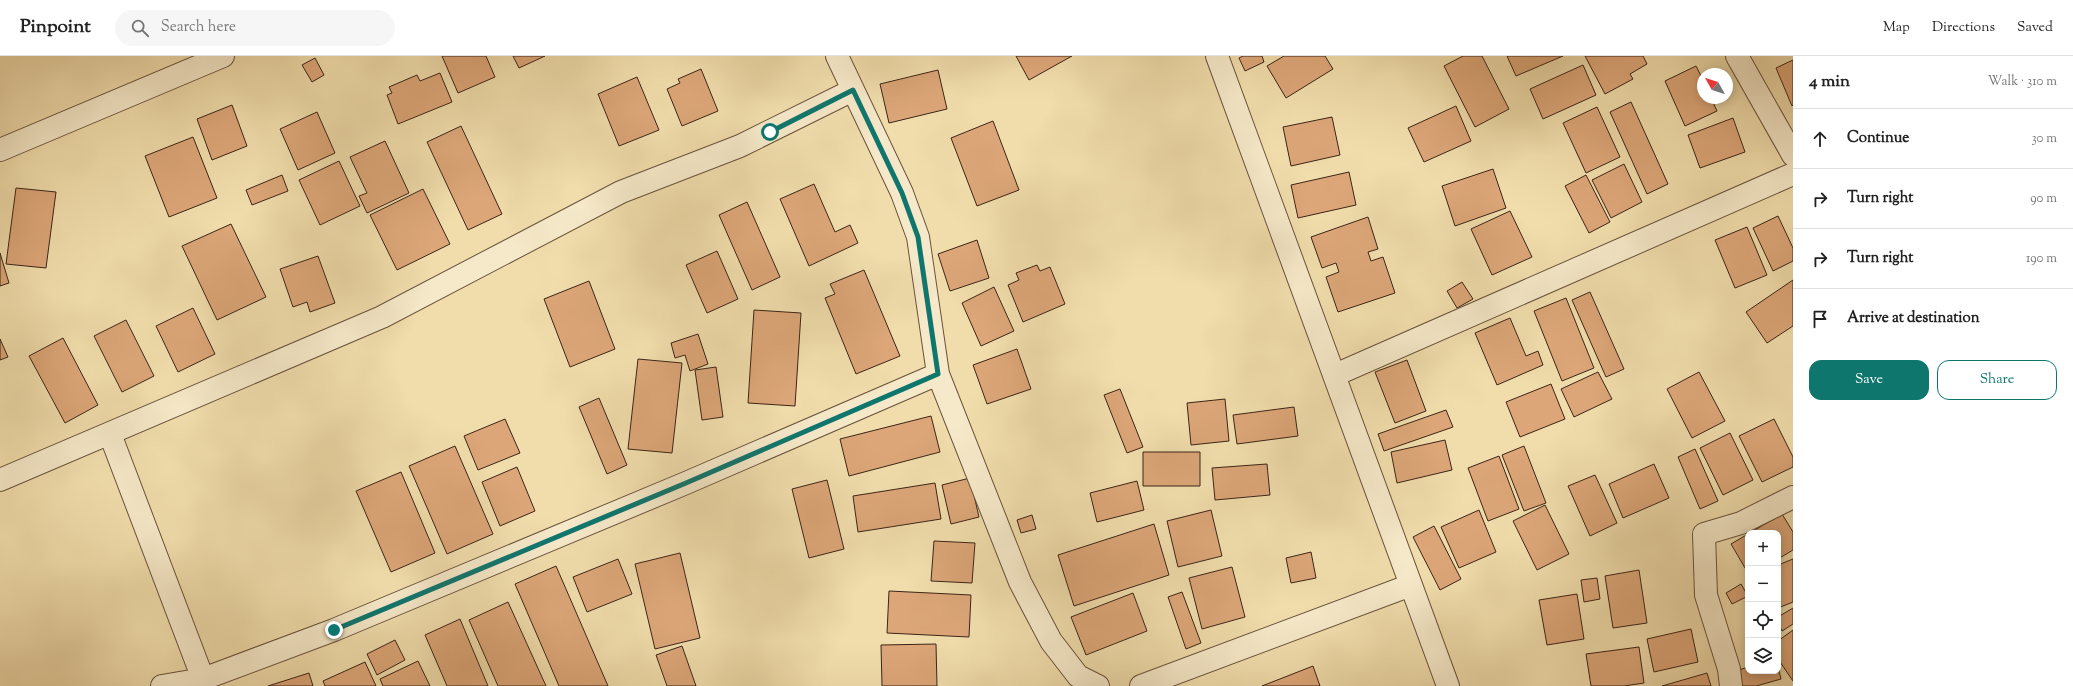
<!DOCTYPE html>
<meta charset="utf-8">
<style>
:root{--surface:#fff;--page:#f6f6f6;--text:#222;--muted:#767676;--line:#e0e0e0;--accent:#0f766e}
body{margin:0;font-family:"Sorts Mill Goudy",serif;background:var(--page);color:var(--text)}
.controls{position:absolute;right:12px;bottom:12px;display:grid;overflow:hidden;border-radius:8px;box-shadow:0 2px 10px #0003}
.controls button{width:36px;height:36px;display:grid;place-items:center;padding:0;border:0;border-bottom:1px solid var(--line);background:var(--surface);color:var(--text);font:20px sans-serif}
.compass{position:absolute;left:1697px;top:12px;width:36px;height:36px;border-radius:50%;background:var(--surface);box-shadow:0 2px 10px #0003;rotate:309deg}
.stop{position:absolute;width:12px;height:12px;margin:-9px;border:3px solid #0f766e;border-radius:50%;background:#fff}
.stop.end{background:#0f766e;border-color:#fff;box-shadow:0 1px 4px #0008}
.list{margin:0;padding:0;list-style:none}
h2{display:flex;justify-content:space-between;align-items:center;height:52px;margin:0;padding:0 16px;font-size:17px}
h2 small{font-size:13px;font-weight:400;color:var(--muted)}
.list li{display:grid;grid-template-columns:26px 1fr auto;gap:12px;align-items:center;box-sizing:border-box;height:60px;padding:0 16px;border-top:1px solid var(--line)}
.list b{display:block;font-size:15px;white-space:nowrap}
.list em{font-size:13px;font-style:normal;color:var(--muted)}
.actions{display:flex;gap:8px;padding:12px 16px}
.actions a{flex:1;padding:9px 0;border:1px solid var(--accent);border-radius:12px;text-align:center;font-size:14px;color:var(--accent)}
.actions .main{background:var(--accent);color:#fff}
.icon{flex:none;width:22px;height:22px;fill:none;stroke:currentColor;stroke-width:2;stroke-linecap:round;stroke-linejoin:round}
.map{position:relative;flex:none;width:1793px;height:630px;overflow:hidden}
header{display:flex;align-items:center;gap:24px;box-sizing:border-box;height:56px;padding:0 20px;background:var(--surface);border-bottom:1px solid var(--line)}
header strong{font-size:19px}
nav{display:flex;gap:22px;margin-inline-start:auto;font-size:14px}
.search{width:280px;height:36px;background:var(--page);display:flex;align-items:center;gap:10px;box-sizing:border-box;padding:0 14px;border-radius:22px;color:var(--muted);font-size:15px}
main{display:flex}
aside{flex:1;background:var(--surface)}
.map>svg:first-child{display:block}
.building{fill:#dca678;stroke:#3b2516}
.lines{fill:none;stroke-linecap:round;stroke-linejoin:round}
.minor-casing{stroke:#68533c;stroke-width:24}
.minor{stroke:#f6e9c9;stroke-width:22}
.route{stroke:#0f766e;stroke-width:5}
</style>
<header>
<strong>Pinpoint</strong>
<div class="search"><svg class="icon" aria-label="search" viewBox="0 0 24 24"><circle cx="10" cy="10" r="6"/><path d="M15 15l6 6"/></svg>Search here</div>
<nav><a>Map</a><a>Directions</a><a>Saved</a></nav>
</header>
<main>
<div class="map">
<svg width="1793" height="630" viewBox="0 0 1793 630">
<rect width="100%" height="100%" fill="#f1ddac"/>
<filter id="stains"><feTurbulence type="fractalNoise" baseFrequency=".005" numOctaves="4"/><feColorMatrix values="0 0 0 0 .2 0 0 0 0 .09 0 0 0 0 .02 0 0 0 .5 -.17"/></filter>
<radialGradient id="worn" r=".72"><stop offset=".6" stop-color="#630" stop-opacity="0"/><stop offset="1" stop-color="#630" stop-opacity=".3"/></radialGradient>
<!-- building -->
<path class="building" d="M 442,0 L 486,0 L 495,21 L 458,37 Z
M 513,0 L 545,0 L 519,12 Z
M 1016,0 L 1072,0 L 1029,24 Z
M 1243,0 L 1262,0 L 1264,6 L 1245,15 L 1239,2 Z
M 1284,0 L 1325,0 L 1333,13 L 1286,42 L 1267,10 Z
M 1463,0 L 1482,0 L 1509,53 L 1475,71 L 1444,10 Z
M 1507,0 L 1563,0 L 1516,20 Z
M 1585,0 L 1643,0 L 1647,8 L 1630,18 L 1633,23 L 1605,38 Z
M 315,2 L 324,19 L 312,26 L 302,9 Z
M 1793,4 L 1793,49 L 1792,50 L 1776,12 Z
M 1583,9 L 1596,39 L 1543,63 L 1530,33 Z
M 1696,10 L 1703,24 L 1703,42 L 1711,42 L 1717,55 L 1685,70 L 1665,25 Z
M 701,13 L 718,55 L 682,70 L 667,33 L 680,27 L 678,23 Z
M 938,14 L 947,53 L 889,67 L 880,28 Z
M 440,17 L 452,46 L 398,68 L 387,39 L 392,37 L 389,31 L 417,19 L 420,25 Z
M 637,21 L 659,74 L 619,90 L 598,38 Z
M 1631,46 L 1668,128 L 1647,138 L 1610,56 Z
M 232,49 L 247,90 L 212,104 L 197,63 Z
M 1456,50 L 1471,85 L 1424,106 L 1408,72 Z
M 1597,51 L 1620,101 L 1586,117 L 1563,67 Z
M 317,56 L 335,97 L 298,114 L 280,73 Z
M 1332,61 L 1340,99 L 1291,110 L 1283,71 Z
M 1733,62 L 1745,96 L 1700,112 L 1688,79 Z
M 993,65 L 1019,134 L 977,150 L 951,82 Z
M 461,70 L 502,158 L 468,174 L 427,86 Z
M 193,81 L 217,142 L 169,161 L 145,100 Z
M 385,85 L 409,137 L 367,157 L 359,140 L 367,137 L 350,101 Z
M 339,105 L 360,150 L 320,169 L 299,124 Z
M 1624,108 L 1642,146 L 1611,162 L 1592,124 Z
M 1493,113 L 1506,152 L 1455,170 L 1442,130 Z
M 1349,116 L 1356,149 L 1298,162 L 1291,129 Z
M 282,119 L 288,135 L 252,149 L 246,134 Z
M 1586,119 L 1610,166 L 1589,177 L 1565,130 Z
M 814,128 L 835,176 L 850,169 L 858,187 L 809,210 L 780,143 Z
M 16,132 L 56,136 L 46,212 L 6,208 Z
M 423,133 L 450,188 L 397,214 L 370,159 Z
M 747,146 L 780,221 L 752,234 L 719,159 Z
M 1510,155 L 1532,201 L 1492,219 L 1471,173 Z
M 1778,160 L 1793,192 L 1793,205 L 1773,215 L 1753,172 Z
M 1368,161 L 1378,193 L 1368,196 L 1371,205 L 1383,201 L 1395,237 L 1338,256 L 1326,221 L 1339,216 L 1336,207 L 1322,212 L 1311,181 Z
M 231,168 L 266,241 L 217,264 L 182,190 Z
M 1747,171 L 1767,219 L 1735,232 L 1715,184 Z
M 977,184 L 989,222 L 950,235 L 938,198 Z
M 717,195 L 738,243 L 707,257 L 686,209 Z
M 0,197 L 9,227 L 0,230 Z
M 318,200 L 335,247 L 310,256 L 307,246 L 293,251 L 280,213 Z
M 1037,209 L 1040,215 L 1050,211 L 1065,248 L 1023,266 L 1008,229 L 1019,224 L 1016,217 Z
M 864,214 L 900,300 L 856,318 L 825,242 L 835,238 L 830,228 Z
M 1793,224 L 1793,270 L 1767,287 L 1746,256 Z
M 589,225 L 615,293 L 570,311 L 544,243 Z
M 1462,226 L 1473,243 L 1457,252 L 1447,235 Z
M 994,231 L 1014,275 L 981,290 L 962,247 Z
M 1590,236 L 1624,313 L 1606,321 L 1572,244 Z
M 1566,242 L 1594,312 L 1562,325 L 1534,255 Z
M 193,252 L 215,298 L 178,316 L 156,270 Z
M 754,254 L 801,257 L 795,350 L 748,347 Z
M 1510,262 L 1526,300 L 1538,295 L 1543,309 L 1497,329 L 1475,277 Z
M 126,264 L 154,320 L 122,336 L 94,280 Z
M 698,278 L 708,308 L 690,315 L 685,299 L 675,302 L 671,287 Z
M 63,282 L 98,349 L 65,367 L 29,300 Z
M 0,283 L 8,301 L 0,304 Z
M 1017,293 L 1031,333 L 987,348 L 973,309 Z
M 638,303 L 682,307 L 672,397 L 628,393 Z
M 1407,304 L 1426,355 L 1395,367 L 1375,316 Z
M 716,311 L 723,361 L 702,364 L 695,314 Z
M 1598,316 L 1612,343 L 1574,361 L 1561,333 Z
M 1699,316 L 1725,365 L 1692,382 L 1667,333 Z
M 1551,328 L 1565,363 L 1520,381 L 1506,346 Z
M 1120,333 L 1143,391 L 1127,397 L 1104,339 Z
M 599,342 L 627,409 L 607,418 L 579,351 Z
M 1225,343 L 1229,385 L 1191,389 L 1187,347 Z
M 1294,351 L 1298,380 L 1237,388 L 1233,359 Z
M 1446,354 L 1453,371 L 1384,395 L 1378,378 Z
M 931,360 L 940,396 L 849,420 L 840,383 Z
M 505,363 L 520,397 L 478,414 L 464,380 Z
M 1774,363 L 1793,401 L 1793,411 L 1762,426 L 1739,380 Z
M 1730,377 L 1753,424 L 1723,439 L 1700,392 Z
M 1445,384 L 1452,414 L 1397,427 L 1391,396 Z
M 455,390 L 493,478 L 447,498 L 409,410 Z
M 1524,390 L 1546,447 L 1524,455 L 1502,399 Z
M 1695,393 L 1718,445 L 1700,453 L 1678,401 Z
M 1143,396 L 1200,396 L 1200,430 L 1143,430 Z
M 1499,400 L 1519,453 L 1488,465 L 1468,412 Z
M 1267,408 L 1270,439 L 1215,444 L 1212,412 Z
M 1654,408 L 1669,442 L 1623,462 L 1609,428 Z
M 517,411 L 535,455 L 500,470 L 482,426 Z
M 401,416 L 435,497 L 391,516 L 356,435 Z
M 1595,419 L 1617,467 L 1590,480 L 1568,430 Z
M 970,422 L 979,461 L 951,468 L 942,429 Z
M 827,424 L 844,493 L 809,502 L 792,433 Z
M 1137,425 L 1144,454 L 1097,466 L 1090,437 Z
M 935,427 L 941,463 L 858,476 L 853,440 Z
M 1545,449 L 1569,498 L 1537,514 L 1513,465 Z
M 1211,454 L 1222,500 L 1178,511 L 1167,465 Z
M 1479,454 L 1496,496 L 1459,512 L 1441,471 Z
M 1782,458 L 1793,476 L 1793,494 L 1778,503 L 1778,477 L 1750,477 Z
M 1032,459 L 1036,473 L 1021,477 L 1017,464 Z
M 1154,468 L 1169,519 L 1074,550 L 1058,499 Z
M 1434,470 L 1461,523 L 1440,534 L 1413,481 Z
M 1748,478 L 1748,517 L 1731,488 Z
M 934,485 L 975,487 L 972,527 L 931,525 Z
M 1311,496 L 1316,522 L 1291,527 L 1286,502 Z
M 680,497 L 700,582 L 655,593 L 635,508 Z
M 618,503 L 632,538 L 587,556 L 573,521 Z
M 1793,503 L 1793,546 L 1778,552 L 1778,509 Z
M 556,510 L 608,630 L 559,630 L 515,528 Z
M 1232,511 L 1245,561 L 1202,573 L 1189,522 Z
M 1639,514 L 1647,567 L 1613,572 L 1605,520 Z
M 1597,522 L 1600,543 L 1584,546 L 1581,524 Z
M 1741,528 L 1748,540 L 1732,548 L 1726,537 Z
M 889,535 L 971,539 L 969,581 L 887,577 Z
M 1182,536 L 1201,587 L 1186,593 L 1168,541 Z
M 1133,537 L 1147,575 L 1086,599 L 1071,561 Z
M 1577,538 L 1584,583 L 1547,589 L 1539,544 Z
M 508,546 L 546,630 L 498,630 L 469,564 Z
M 1793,552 L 1793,568 L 1782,575 L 1778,567 L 1778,561 Z
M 460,563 L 488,630 L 447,630 L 425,579 Z
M 1691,573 L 1698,606 L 1654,616 L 1647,583 Z
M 1793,574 L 1793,625 L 1778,603 L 1778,585 Z
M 395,584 L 405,604 L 377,619 L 367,598 Z
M 936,588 L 937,630 L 882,630 L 881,589 Z
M 682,590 L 696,630 L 667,630 L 656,599 Z
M 1639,591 L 1644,627 L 1624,630 L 1591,630 L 1586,598 Z
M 418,605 L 430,630 L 383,630 L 380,623 Z
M 365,606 L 376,630 L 325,630 L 323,625 Z
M 1313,610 L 1320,630 L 1262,630 Z
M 1748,611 L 1748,615 L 1778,615 L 1778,611 L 1781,623 L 1756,630 L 1740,630 L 1736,615 Z
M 309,617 L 313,630 L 268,630 Z
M 1707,617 L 1711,630 L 1662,630 Z"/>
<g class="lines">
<!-- minor casing -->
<g class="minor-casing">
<path id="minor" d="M 837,0 L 902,137 L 918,181 L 938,318 L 1020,526 L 1051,585 L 1078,620 L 1098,630
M 1217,0 L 1448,630
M 1737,0 L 1793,99
M 0,94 L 223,0
M 1335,319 L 1793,118
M 110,378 L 203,623
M 0,424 L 382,261 L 621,136 L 740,90 L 853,34
M 162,630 L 203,623 L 334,574 L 686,427 L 938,318
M 1141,630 L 1411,529
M 1731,630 L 1729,613 L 1706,539 L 1704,478 L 1741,467 L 1793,441"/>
</g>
<!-- minor -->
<use href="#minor" class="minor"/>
</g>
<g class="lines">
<!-- route -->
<path class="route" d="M 334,574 L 686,427 L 938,318 L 918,181 L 902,137 L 853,34 L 770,76"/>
</g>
<rect width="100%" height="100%" filter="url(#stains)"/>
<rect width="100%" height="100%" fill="url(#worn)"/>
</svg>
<div class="controls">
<button>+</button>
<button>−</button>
<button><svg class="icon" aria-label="locate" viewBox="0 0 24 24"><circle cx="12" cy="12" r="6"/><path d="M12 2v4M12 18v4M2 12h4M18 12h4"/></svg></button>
<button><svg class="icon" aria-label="layers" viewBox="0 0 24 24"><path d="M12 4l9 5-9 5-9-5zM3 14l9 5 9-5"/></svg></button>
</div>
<svg class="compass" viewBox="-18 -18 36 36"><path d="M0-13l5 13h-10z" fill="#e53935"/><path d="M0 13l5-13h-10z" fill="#767676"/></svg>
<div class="stop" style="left:770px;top:76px"></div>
<div class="stop end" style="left:334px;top:574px"></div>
</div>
<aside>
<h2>4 min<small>Walk · 310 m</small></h2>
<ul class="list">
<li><svg class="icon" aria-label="ahead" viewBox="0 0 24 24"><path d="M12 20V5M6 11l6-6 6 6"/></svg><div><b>Continue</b></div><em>30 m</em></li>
<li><svg class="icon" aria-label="right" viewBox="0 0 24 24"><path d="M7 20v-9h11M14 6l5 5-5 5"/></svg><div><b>Turn right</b></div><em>90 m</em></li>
<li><svg class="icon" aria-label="right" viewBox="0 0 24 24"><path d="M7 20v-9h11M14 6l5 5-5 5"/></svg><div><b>Turn right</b></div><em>190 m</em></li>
<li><svg class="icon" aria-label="arrive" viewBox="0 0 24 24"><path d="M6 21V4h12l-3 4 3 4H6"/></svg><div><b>Arrive at destination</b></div></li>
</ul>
<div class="actions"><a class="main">Save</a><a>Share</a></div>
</aside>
</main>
